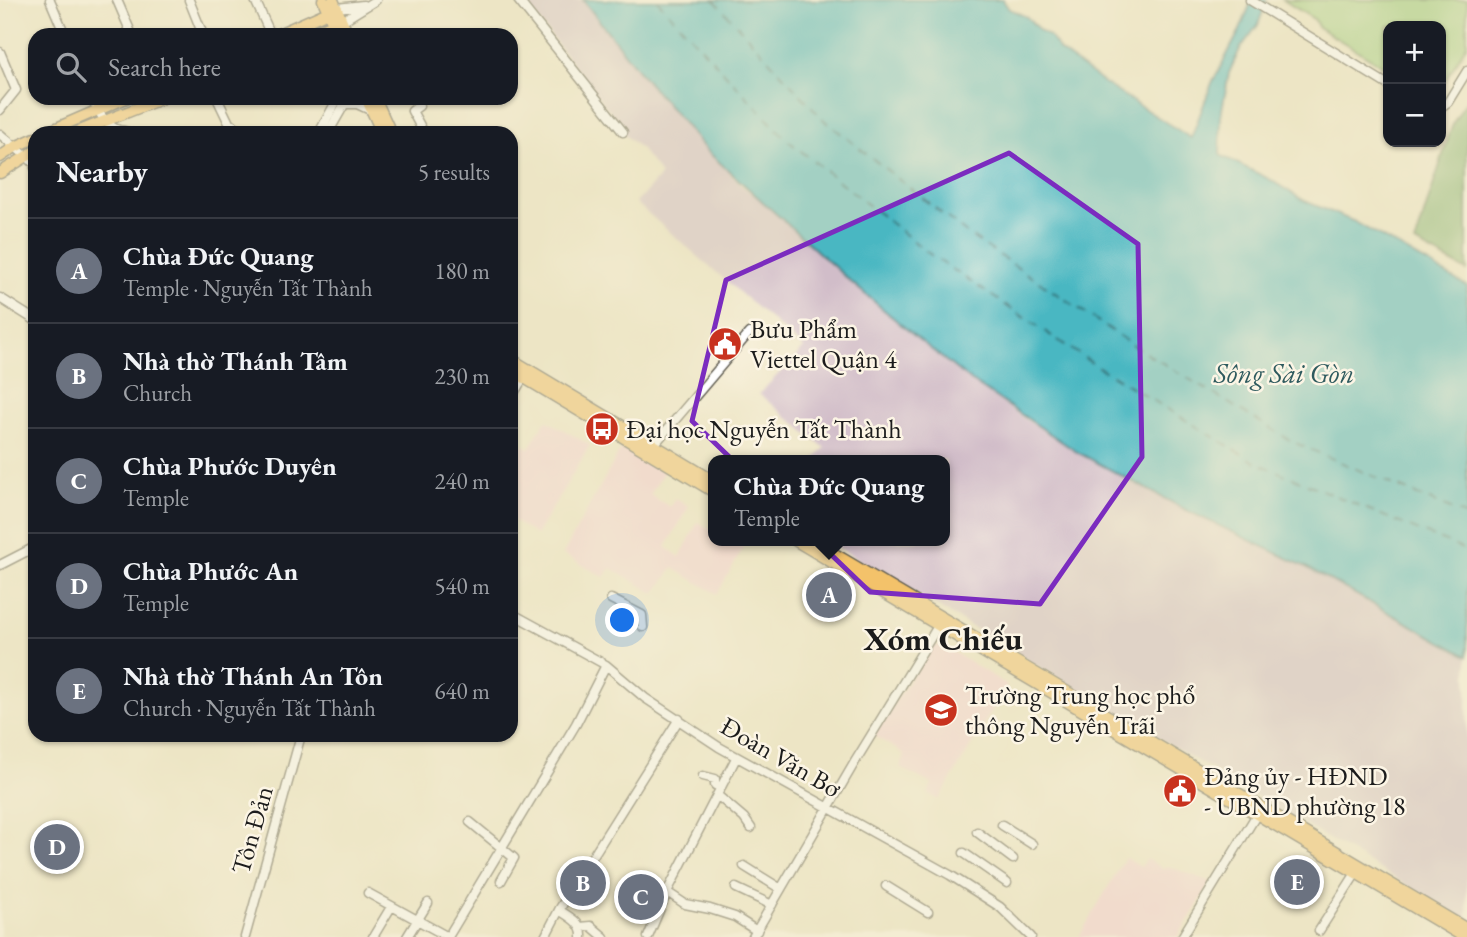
<!DOCTYPE html>
<meta charset="utf-8">
<style>
:root{--surface:#171b24;--page:#20242c;--text:#f1f3f6;--muted:#9ea1a6;--line:#363941;--accent:#c8321e}
body{margin:0;font-family:"EB Garamond",serif;background:var(--page);color:var(--text)}
.controls{position:absolute;right:21px;top:21px;display:grid;overflow:hidden;border-radius:14px;box-shadow:0 2px 5px #0004}
.controls button{width:63px;height:63px;display:grid;place-items:center;padding:0;border:0;border-bottom:2px solid var(--line);background:var(--surface);color:var(--text);font:35px sans-serif}
.you{position:absolute;left:623px;top:621px;width:24px;height:24px;margin:-18px;border:5px solid #fff;border-radius:50%;background:#1a73e8;box-shadow:0 0 0 10px #1a73e833}
.badge{display:grid;place-items:center;width:46px;height:46px;border-radius:50%;background:var(--accent);color:#fff;font-size:23px;font-weight:700}
.pin{position:absolute;translate:-50% -50%;border:4px solid #fff;box-shadow:0 2px 7px #0006}
.popup{position:absolute;left:708px;top:455px;width:242px;height:91px;box-sizing:border-box;display:grid;place-content:center;border-radius:14px;background:var(--surface);filter:drop-shadow(0 2px 5px #0005);font-size:23px;white-space:nowrap;color:var(--muted)}
.popup b{font-size:26px;color:var(--text)}
.popup::after{content:'';position:absolute;left:50%;top:100%;margin-left:-14px;border:14px solid transparent;border-top-color:var(--surface)}
.list{margin:0;padding:0;list-style:none}
h2{display:flex;justify-content:space-between;align-items:center;height:91px;margin:0;padding:0 28px;font-size:30px}
h2 small{font-size:23px;font-weight:400;color:var(--muted)}
.list li{display:grid;grid-template-columns:46px 1fr auto;gap:21px;align-items:center;box-sizing:border-box;height:105px;padding:0 28px;border-top:2px solid var(--line)}
.list b{display:block;font-size:26px;white-space:nowrap}
.list p{margin:0;font-size:23px;white-space:nowrap;color:var(--muted)}
.list em{font-size:23px;font-style:normal;color:var(--muted)}
.icon{flex:none;width:38px;height:38px;fill:none;stroke:currentColor;stroke-width:2;stroke-linecap:round;stroke-linejoin:round}
.map{position:relative;flex:none;width:1467px;height:937px;overflow:hidden}
.search{position:absolute;background:var(--surface);box-shadow:0 2px 5px #0004;left:28px;top:28px;width:490px;height:77px;display:flex;align-items:center;gap:18px;box-sizing:border-box;padding:0 24px;border-radius:21px;color:var(--muted);font-size:26px}
.panel{position:absolute;background:var(--surface);box-shadow:0 2px 5px #0004;left:28px;top:126px;width:490px;height:616px;border-radius:21px}
.map>svg:first-child{display:block}
.built{fill:#f6cfd6}
.industrial{fill:#d1bdc9}
.green{fill:#9aca79;stroke:#5b734a;stroke-width:2}
.forest{fill:#7bae69;stroke:#4c6542;stroke-width:2}
.water{fill:#49b7c2;stroke:#326a6f;stroke-width:2}
.lines{fill:none;stroke-linecap:round;stroke-linejoin:round}
.ferry{stroke:#2e5a5e;stroke-width:2;stroke-dasharray:9 7;stroke-linecap:butt}
.minor-casing{stroke:#656257;stroke-width:11}
.major-casing{stroke:#656257;stroke-width:13}
.minor{stroke:#fff;stroke-width:8}
.major{stroke:#f3c26a;stroke-width:10}
.marked{fill:none;stroke:#7b2cbf;stroke-width:5;stroke-linejoin:round}
.labels{text-anchor:middle;stroke-width:5;stroke-linejoin:round;paint-order:stroke}
.poi-label{font-size:26px;fill:#1c1c1c;stroke:#fcf5e5;text-anchor:start}
.street-label{font-size:26px;fill:#1c1c1c;stroke:#fcf5e5}
.water-label{font-size:28px;font-style:italic;fill:#2e5a5e;stroke:#fcf5e5}
.district-label{font-size:33px;font-weight:bold;fill:#1c1c1c;stroke:#fcf5e5}
</style>
<div class="map">
<svg width="1467" height="937" viewBox="0 0 1467 937">
<rect width="100%" height="100%" fill="#fcf5e5"/>
<filter id="ink" filterUnits="userSpaceOnUse"><feTurbulence type="fractalNoise" baseFrequency=".0143" numOctaves="2"/><feDisplacementMap in="SourceGraphic" scale="14" xChannelSelector="R" yChannelSelector="G"/><feConvolveMatrix kernelMatrix="1 2 1 2 8 2 1 2 1" color-interpolation-filters="sRGB"/></filter>
<filter id="wash" filterUnits="userSpaceOnUse"><feTurbulence type="fractalNoise" baseFrequency=".00686" numOctaves="4" result="noise"/><feDisplacementMap in="SourceGraphic" scale="28" xChannelSelector="R" yChannelSelector="G"/><feGaussianBlur stdDeviation="1.57" result="paint"/><feColorMatrix in="noise" values="0 0 0 0 0 0 0 0 0 0 0 0 0 0 0 0 0 1.4 0 .05"/><feComposite in="paint" operator="in"/></filter>
<g filter="url(#wash)">
<rect width="100%" height="100%" fill="#ede5c5"/>
<!-- built -->
<path class="built" d="M 546,420 L 590,445 L 536,535 L 511,519 L 511,438 L 529,448 Z
M 622,447 L 664,471 L 650,495 L 670,507 L 675,499 L 689,506 L 666,547 L 680,557 L 698,522 L 713,531 L 714,541 L 732,541 L 744,547 L 717,594 L 673,568 L 655,594 L 611,568 L 604,577 L 563,554 Z
M 932,645 L 943,646 L 1007,685 L 939,800 L 928,794 L 932,784 L 900,768 L 904,754 L 873,735 Z
M 1125,858 L 1141,867 L 1146,859 L 1165,869 L 1167,866 L 1212,882 L 1178,937 L 1079,937 Z"/>
<!-- industrial -->
<path class="industrial" d="M 523,0 L 583,0 L 646,80 L 707,151 L 742,186 L 787,221 L 851,282 L 917,338 L 970,380 L 1025,419 L 1077,452 L 1188,511 L 1306,567 L 1467,656 L 1467,921 L 827,541 L 945,541 L 945,460 L 814,460 L 825,448 L 759,394 L 804,348 L 636,203 L 661,175 L 641,149 L 621,132 L 624,125 L 607,108 Z"/>
<!-- green -->
<path class="green" d="M 1283,0 L 1467,0 L 1467,44 L 1441,88 L 1441,26 L 1388,26 L 1388,69 L 1318,27 L 1315,20 Z"/>
<!-- forest -->
<path class="forest" d="M 1467,100 L 1467,271 L 1415,243 L 1453,123 Z"/>
<!-- water -->
<path class="water" d="M 583,0 L 1003,0 L 1009,9 L 1027,17 L 1040,31 L 1049,36 L 1060,51 L 1105,84 L 1191,138 L 1212,83 L 1240,30 L 1252,0 L 1267,0 L 1258,25 L 1240,49 L 1229,73 L 1221,115 L 1220,155 L 1267,178 L 1305,201 L 1355,222 L 1467,286 L 1467,656 L 1306,567 L 1188,511 L 1077,452 L 970,380 L 917,338 L 851,282 L 707,151 L 646,80 Z"/>
<g class="lines">
<!-- ferry -->
<path class="ferry" d="M 657,0 L 786,139 L 931,255 L 1095,365 L 1255,462 L 1467,551
M 714,0 L 824,120 L 969,235 L 1133,345 L 1293,442 L 1467,516"/>
</g>
</g>
<g filter="url(#ink)">
<g class="lines">
<!-- minor casing -->
<g class="minor-casing">
<path id="minor" d="M 50,0 L 65,35
M 117,0 L 132,35
M 189,0 L 203,35
M 255,0 L 271,35
M 518,0 L 623,132
M 1250,0 L 1388,85
M 337,8 L 363,5
M 342,21 L 376,0
M 0,52 L 16,90 L 0,110
M 92,98 C 97,110 106,126 119,130 C 123,131 127,131 131,133
M 217,98 L 229,123 L 248,133
M 343,104 L 357,104 L 372,111
M 419,106 L 412,111 L 424,133
M 1441,107 L 1448,102 L 1467,71
M 319,133 L 338,98
M 328,133 L 348,98
M 0,134 L 34,163 L 35,168
M 0,298 L 35,320
M 511,398 L 523,378
M 653,446 L 749,333
M 0,565 L 35,547
M 611,599 L 642,615 L 643,627
M 511,613 L 606,665 L 645,698 L 719,747 L 950,875 L 1000,907 L 1031,937
M 703,776 L 715,779 L 715,785 L 721,788
M 717,795 L 744,818 L 751,828
M 470,822 L 514,858 L 501,881
M 1002,825 L 1032,844
M 977,832 L 1013,859
M 964,853 L 1007,883
M 744,866 L 781,889
M 886,886 L 928,912
M 736,888 L 772,905
M 667,892 L 685,904 L 710,909 L 735,917 L 757,931
M 368,893 L 448,937
M 559,910 C 569,917 583,923 582,937
M 580,927 L 591,926 L 604,937
M 1319,931 L 1356,873
M 245,937 L 301,735
M 373,937 L 391,907
M 407,937 L 428,903
M 448,937 L 576,724 L 606,665
M 545,937 L 559,910 L 679,719
M 648,937 L 667,892 L 736,758
M 753,937 L 856,760 L 938,626
M 1182,937 L 1257,814"/>
</g>
<!-- major casing -->
<g class="major-casing">
<path id="major" d="M 323,0 L 338,35
M 333,0 L 348,35
M 276,35 L 337,8
M 309,35 L 337,22
M 366,98 L 382,133
M 375,98 L 391,133
M 45,133 L 126,98
M 75,133 L 163,98
M 0,157 L 15,147 L 35,138
M 0,173 L 35,151
M 511,359 L 714,481
M 511,370 L 714,492
M 796,541 L 1464,937
M 813,541 L 1467,929"/>
</g>
<!-- minor -->
<use href="#minor" class="minor"/>
<!-- major -->
<use href="#major" class="major"/>
</g>
</g>
<!-- marked area -->
<path d="M0 0H1467V937H0ZM 1009,153 L 1138,244 L 1142,457 L 1040,604 L 870,592 L 692,421 L 726,280 Z" fill="#ede5c5" fill-opacity=".55" fill-rule="evenodd"/>
<path class="marked" d="M 1009,153 L 1138,244 L 1142,457 L 1040,604 L 870,592 L 692,421 L 726,280 Z"/>
<!-- icons -->
<defs>
<g id="civic-disc" transform="scale(1.75)"><circle r="9.5" fill="#c8321e" stroke="#fcf5e5"/><path d="M-.6-6.5H3V-4.5H.6V-3L4-1V1h2V6H-6V1h2V-1L-.6-3ZM-1.2 2.5V6h2.4V2.5Z" fill="#fff"/></g>
<g id="bus-disc" transform="scale(1.75)"><circle r="9.5" fill="#c8321e" stroke="#fcf5e5"/><path d="M-5-6H5V4H4V6H2V4H-2V6H-4V4H-5ZM-3.5-4V0h7V-4ZM-3.5 1.2v1.5H-2V1.2ZM2 1.2v1.5H3.5V1.2Z" fill="#fff"/></g>
<g id="school-disc" transform="scale(1.75)"><circle r="9.5" fill="#c8321e" stroke="#fcf5e5"/><path d="M0-5L7-2L0 1L-7-2ZM-4 1L0 2.5L4 1V4Q0 6-4 4Z" fill="#fff"/></g>
</defs>
<g fill-rule="evenodd">
<use href="#civic-disc" x="725" y="344"/>
<use href="#bus-disc" x="602" y="429"/>
<use href="#school-disc" x="941" y="710"/>
<use href="#civic-disc" x="1180" y="791"/>
</g>
<g class="labels">
<!-- poi labels -->
<g class="poi-label">
<text x="750" y="338">Bưu Phẩm<tspan x="750" dy="30">Viettel Quận 4</tspan></text>
<text x="626" y="438">Đại học Nguyễn Tất Thành</text>
<text x="965" y="704">Trường Trung học phổ<tspan x="965" dy="30">thông Nguyễn Trãi</tspan></text>
<text x="1204" y="785">Đảng ủy - HĐND<tspan x="1204" dy="30">- UBND phường 18</tspan></text>
</g>
<!-- street labels -->
<g class="street-label">
<text transform="translate(781 757) rotate(30)" y="9">Đoàn Văn Bơ</text>
<text transform="translate(252 830) rotate(-74)" y="9">Tôn Đản</text>
</g>
<!-- water labels -->
<g class="water-label">
<text x="1284" y="383">Sông Sài Gòn</text>
</g>
<!-- district labels -->
<g class="district-label">
<text x="943" y="650">Xóm Chiếu</text>
</g>
</g>
</svg>
<div class="controls">
<button>+</button>
<button>−</button>
</div>
<div class="you"></div>
<div class="pin badge" style="left:829px;top:595px;background:#6b7280">A</div>
<div class="popup"><b>Chùa Đức Quang</b>Temple</div>
<div class="pin badge" style="left:583px;top:883px;background:#6b7280">B</div>
<div class="pin badge" style="left:641px;top:897px;background:#6b7280">C</div>
<div class="pin badge" style="left:57px;top:847px;background:#6b7280">D</div>
<div class="pin badge" style="left:1297px;top:882px;background:#6b7280">E</div>
<div class="search"><svg class="icon" aria-label="search" viewBox="0 0 24 24"><circle cx="10" cy="10" r="6"/><path d="M15 15l6 6"/></svg>Search here</div>
<section class="panel">
<h2>Nearby<small>5 results</small></h2>
<ul class="list">
<li><span class="badge" style="background:#6b7280">A</span><div><b>Chùa Đức Quang</b><p>Temple · Nguyễn Tất Thành</p></div><em>180 m</em></li>
<li><span class="badge" style="background:#6b7280">B</span><div><b>Nhà thờ Thánh Tâm</b><p>Church</p></div><em>230 m</em></li>
<li><span class="badge" style="background:#6b7280">C</span><div><b>Chùa Phước Duyên</b><p>Temple</p></div><em>240 m</em></li>
<li><span class="badge" style="background:#6b7280">D</span><div><b>Chùa Phước An</b><p>Temple</p></div><em>540 m</em></li>
<li><span class="badge" style="background:#6b7280">E</span><div><b>Nhà thờ Thánh An Tôn</b><p>Church · Nguyễn Tất Thành</p></div><em>640 m</em></li>
</ul>
</section>
</div>
